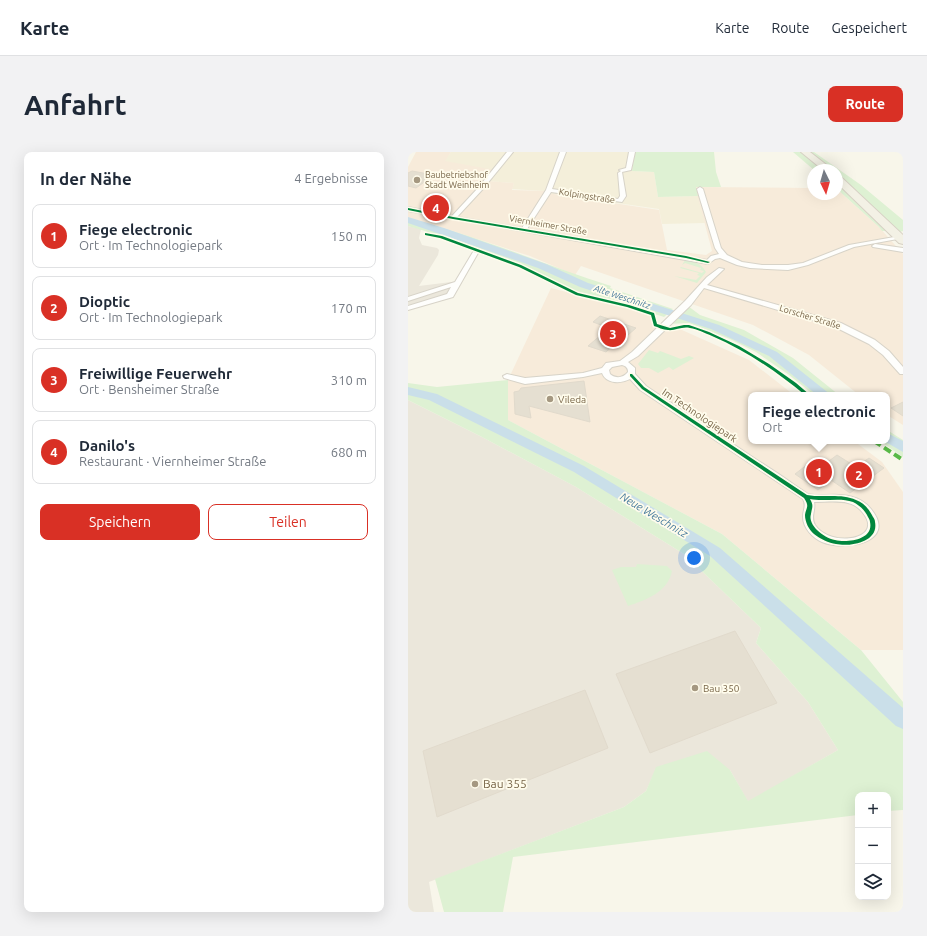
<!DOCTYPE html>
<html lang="de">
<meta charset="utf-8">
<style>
:root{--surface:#fff;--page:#f2f2f3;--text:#1f2937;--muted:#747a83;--line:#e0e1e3;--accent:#d93025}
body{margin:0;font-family:Ubuntu,sans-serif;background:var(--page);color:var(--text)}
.controls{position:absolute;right:12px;bottom:12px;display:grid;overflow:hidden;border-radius:8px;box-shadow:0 4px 16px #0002}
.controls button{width:36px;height:36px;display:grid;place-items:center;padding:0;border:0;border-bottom:1px solid var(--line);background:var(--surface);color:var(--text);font:20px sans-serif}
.compass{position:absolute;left:399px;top:12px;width:36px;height:36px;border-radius:50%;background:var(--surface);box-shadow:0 4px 16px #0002;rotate:175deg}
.you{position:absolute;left:286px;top:406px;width:14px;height:14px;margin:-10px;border:3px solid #fff;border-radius:50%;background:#1a73e8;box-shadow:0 0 0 6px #1a73e833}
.badge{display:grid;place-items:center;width:26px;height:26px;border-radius:50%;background:var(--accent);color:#fff;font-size:13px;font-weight:700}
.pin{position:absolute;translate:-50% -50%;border:2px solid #fff;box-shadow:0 1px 4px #0006}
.popup{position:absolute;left:340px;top:240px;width:142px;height:52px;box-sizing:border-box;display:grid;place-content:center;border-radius:8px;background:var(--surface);filter:drop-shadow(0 1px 3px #0005);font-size:13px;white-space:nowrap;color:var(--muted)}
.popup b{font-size:15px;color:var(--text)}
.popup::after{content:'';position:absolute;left:50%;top:100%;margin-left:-8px;border:8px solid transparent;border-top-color:var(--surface)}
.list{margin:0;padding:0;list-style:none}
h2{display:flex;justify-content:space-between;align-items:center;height:52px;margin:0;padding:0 16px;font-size:17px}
h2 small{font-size:13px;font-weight:400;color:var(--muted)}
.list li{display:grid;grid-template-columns:26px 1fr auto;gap:12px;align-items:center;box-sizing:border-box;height:64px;margin:0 8px 8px;padding:0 8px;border:1px solid var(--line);border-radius:8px}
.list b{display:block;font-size:15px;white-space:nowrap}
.list p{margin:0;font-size:13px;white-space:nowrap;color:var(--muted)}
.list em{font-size:13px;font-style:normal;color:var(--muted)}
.actions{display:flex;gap:8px;padding:12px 16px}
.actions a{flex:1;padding:9px 0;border:1px solid var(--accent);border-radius:8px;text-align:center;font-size:14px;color:var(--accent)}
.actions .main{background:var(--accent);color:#fff}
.icon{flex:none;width:22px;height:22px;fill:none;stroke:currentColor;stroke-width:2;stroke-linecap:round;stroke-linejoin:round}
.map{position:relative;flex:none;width:495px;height:760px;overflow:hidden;border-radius:8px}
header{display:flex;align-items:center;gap:24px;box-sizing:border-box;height:56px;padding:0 20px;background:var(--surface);border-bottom:1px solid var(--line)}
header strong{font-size:19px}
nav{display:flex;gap:22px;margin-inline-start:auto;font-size:14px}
.intro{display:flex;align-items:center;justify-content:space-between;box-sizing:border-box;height:96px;padding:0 24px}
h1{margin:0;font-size:28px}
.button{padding:10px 18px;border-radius:8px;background:var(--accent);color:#fff;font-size:14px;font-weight:700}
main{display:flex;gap:24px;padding:0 24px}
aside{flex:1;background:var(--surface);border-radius:8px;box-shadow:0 4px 16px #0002}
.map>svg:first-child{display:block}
.residential{fill:#f4efda}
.commercial{fill:#f7ebda}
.industrial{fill:#ebe7db}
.green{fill:#def1d3}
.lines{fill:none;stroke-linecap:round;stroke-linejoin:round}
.river{fill:#cadfe9;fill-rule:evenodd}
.building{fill:#e5dfd1;stroke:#e1dacc}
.minor-casing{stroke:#d7d3c8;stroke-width:2}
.primary-casing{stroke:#d7d1c5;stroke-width:2}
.minor{fill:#fefefc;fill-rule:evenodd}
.primary{fill:#f3f1e5;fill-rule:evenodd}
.quiet{stroke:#58b947;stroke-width:4;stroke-dasharray:8 4;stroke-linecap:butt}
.cycleway-casing{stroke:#fffcec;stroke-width:3}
.cycleway{fill:#00873e;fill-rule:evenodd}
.poi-dot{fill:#a59881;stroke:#fffcec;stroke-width:1.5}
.labels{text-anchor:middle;stroke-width:3.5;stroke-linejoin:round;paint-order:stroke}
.far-poi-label{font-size:9px;fill:#786548;stroke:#fffcec;text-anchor:start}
.far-street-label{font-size:9px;fill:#786548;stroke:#fffcec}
.far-water-label{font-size:9px;font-style:italic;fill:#45799c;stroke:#fffcec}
.poi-label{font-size:10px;fill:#786548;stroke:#fffcec;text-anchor:start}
.street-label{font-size:10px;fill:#786548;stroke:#fffcec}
.water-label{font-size:11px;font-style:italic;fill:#45799c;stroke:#fffcec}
.near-poi-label{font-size:12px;fill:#786548;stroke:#fffcec;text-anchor:start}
</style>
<header>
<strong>Karte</strong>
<nav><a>Karte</a><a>Route</a><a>Gespeichert</a></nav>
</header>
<div class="intro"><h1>Anfahrt</h1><a class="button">Route</a></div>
<main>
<aside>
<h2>In der Nähe<small>4 Ergebnisse</small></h2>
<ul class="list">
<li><span class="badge">1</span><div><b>Fiege electronic</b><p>Ort · Im Technologiepark</p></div><em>150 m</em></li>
<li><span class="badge">2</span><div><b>Dioptic</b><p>Ort · Im Technologiepark</p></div><em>170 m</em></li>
<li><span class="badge">3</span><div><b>Freiwillige Feuerwehr</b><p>Ort · Bensheimer Straße</p></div><em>310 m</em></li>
<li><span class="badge">4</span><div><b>Danilo's</b><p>Restaurant · Viernheimer Straße</p></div><em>680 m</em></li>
</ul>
<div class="actions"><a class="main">Speichern</a><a>Teilen</a></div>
</aside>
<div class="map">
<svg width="495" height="760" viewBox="0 0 495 760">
<rect width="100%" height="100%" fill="#f8f6ea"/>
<!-- residential -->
<path class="residential" d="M 43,0 L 227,0 L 224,19 L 246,20 L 250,45 L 290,44 L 297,71 L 254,72 L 251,57 L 139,41 L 136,39 L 104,37 L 106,31 L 78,29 L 36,9 Z"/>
<!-- commercial -->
<path class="commercial" d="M 8,0 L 43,0 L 37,9 L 87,18 L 79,29 L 106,31 L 104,38 L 136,39 L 139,41 L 251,58 L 259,98 L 298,103 L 304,99 L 287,35 L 405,36 L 405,42 L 429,42 L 429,37 L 471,75 L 495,102 L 495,273 L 479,263 L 479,243 L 451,243 L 401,203 L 345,173 L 173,114 L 167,123 L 122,104 L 26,73 L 0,67 L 0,15 Z
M 143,136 L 242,162 L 246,173 L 261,178 L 274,178 L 341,208 L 386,243 L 343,243 L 343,289 L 446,289 L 474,310 L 495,340 L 495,498 L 453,498 L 314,382 L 100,268 L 100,228 Z"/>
<!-- industrial -->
<path class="industrial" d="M 0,74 L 13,77 L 11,86 L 14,93 L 29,96 L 31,98 L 30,103 L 11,134 L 43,130 L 54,131 L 43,146 L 0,158 Z
M 0,248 L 74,285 L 168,335 L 276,402 L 353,476 L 348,491 L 400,550 L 430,598 L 340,650 L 322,618 L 249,615 L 238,639 L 216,655 L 21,730 L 26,760 L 0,760 Z"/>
<!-- green -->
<path class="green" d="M 227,0 L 306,0 L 308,20 L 313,35 L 288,35 L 290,44 L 250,45 L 246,20 L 224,19 Z
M 385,0 L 406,0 L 453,33 L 495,68 L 495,79 L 492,80 L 495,83 L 490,79 L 474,79 L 471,75 L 429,37 L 429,18 L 406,18 Z
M 0,67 C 70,83 135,113 203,134 L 202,136 L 265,157 L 256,165 L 216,152 L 171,141 L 112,113 L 24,83 L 17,79 L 0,74 Z
M 277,108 C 287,110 293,111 298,120 L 289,131 L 266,124 L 288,128 L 292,124 L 289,123 L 291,121 L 272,116 L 273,115 L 294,121 L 296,119 L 292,118 L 293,116 L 277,111 L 274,113 Z
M 280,154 L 292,163 L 336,178 L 385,206 L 431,243 L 406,243 L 380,222 L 348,200 L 322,187 L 281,171 L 259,172 Z
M 241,198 L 250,201 L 252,199 L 273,207 L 281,204 L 286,206 L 265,218 L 261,215 L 250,221 L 241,216 L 233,216 L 230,212 Z
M 100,228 L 100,268 L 314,382 L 453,498 L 495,550 L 495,658 L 480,659 L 480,643 L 450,643 L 450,663 L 105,705 L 95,760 L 36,760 L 27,727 L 216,655 L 238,639 L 248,615 L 299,599 L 322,618 L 340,649 L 430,598 L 400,550 L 348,491 L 353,476 L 276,402 L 168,335 L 74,285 L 0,248 L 0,231 L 29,235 Z
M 479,278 L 495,288 L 495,305 L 472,289 L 479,289 Z
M 229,412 L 259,414 L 264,419 C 260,440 238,448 220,454 L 204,418 L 213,415 L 228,415 Z"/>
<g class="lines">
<!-- river -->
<path class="river" d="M 0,65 L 36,76 L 138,112 L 180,131 L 311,173 L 369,200 L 423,243 L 409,243 L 361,204 L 303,177 L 172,135 L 130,116 L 0,71 Z
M 0,235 L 29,242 L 176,314 L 312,396 L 495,556 L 495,577 L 488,574 L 302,404 L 166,320 L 21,248 L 0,243 Z
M 479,281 L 495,289 L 495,300 L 476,289 L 479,289 Z"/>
</g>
<!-- building -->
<path class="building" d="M 4,19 L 26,23 L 8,36 L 0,34 L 0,21 Z
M 192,164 L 228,176 L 220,183 L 218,182 L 198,200 L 180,194 L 201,176 L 185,170 Z
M 176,229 L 182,270 L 121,254 L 123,266 L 107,262 L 106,240 L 111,239 L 113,236 Z
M 495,250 L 495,264 L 483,256 Z
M 429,303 L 448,315 L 461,306 L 476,316 L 442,341 L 423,328 L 410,338 L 387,322 L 400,312 L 409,318 Z
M 327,479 L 369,551 L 242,601 L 208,522 Z
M 177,538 L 200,596 L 29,665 L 15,599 Z"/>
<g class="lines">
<!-- minor casing -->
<g class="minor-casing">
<path id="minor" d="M 99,0 L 105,0 L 74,38 L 49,65 L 114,76 L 138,38 L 152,0 L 158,0 L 144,37 L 210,47 L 212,44 L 210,21 L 213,19 L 211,18 L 218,16 L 221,0 L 227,0 L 223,18 L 214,20 L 218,44 L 214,50 L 143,40 L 119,77 L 299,108 L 303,104 L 311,102 L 307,96 L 289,37 L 292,35 L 295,37 L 313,96 L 319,103 L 334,110 L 354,113 L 380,113 L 395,111 L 441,93 L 492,84 L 495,86 L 446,95 L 400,113 L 380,118 L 342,116 L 329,113 L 312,106 L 307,107 L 300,112 L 0,59 L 0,55 L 44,64 L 70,36 Z
M 467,92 L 495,96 L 495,100 L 465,95 L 464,94 Z
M 65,100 L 70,101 L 45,145 L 0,158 L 0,154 L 39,142 L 43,135 L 0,149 L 0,145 L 47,130 Z
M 311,116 L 316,117 L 299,133 L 433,171 L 467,188 L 481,199 L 495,215 L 495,222 L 492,222 L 475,203 L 461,192 L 427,175 L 296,136 L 283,153 L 230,204 L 220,210 L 227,216 L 227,222 L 238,234 C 276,259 314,285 352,310 C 363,317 374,324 385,332 C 390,335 395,339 400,342 C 405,344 413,343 418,343 C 435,342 452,343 463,357 C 490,390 438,400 414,390 C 405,386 395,376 395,365 C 395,357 399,354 395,347 L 232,238 L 222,227 C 213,232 198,232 194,221 L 175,225 L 117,232 L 96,226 L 95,224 L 99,222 L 117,226 L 175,221 L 194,216 L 198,211 L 212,209 L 224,200 L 277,149 L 299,125 ZM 214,213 C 218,214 220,216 220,220 C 215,226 208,227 202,222 L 201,218 L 204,215 ZM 406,350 C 417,350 429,348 440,351 C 446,352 451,356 455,361 C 477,388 422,396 407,373 C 402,365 408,358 406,350 Z"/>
</g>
<!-- primary casing -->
<g class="primary-casing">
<path id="primary" d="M 393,0 L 402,0 L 425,18 L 415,18 Z
M 429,23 L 432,24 L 495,83 L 495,92 L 491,91 L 429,31 Z"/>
</g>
<!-- minor -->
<use href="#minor" class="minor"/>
<!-- primary -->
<use href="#primary" class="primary"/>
<!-- quiet -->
<path class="quiet" d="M 466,289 L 495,308"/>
<!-- cycleway casing -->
<g class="cycleway-casing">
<path id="cycleway" d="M 0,56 L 45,65 L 278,104 L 302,110 L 300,111 L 278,106 L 45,67 L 0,58 Z
M 17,81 L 34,84 L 113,113 L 170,141 L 221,153 L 246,161 L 249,172 L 262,176 L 276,173 L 281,173 L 301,180 L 331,194 L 361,212 L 388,231 L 402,243 L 397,243 C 369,220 339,199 304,184 C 297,181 289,177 282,176 C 274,174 267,179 260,178 C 255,178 250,175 246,174 L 243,163 L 219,155 L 168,143 L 111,115 L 32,86 L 17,83 Z
M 222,222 L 224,222 L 236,235 L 399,343 C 415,346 433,341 448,348 C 456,351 461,357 465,365 C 466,366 467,368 467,370 C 471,390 442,395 428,392 C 421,391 412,387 406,382 C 401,378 397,370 397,363 C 398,355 402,355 396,346 L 234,237 L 222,224 ZM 402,347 C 416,350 432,345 445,350 C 451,353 457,358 460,365 C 461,367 462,368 462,370 C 466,388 439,391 427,388 C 421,387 414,383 409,378 C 405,374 401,368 403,362 C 404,355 406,354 402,347 Z"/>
</g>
<!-- cycleway -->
<use href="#cycleway" class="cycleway"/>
</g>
<!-- markers -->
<g class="poi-dot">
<circle cx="9" cy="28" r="4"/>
<circle cx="142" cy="247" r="4"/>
<circle cx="287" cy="536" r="4"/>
<circle cx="67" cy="632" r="4"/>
</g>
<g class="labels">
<!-- far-poi labels -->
<g class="far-poi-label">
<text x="17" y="26">Baubetriebshof<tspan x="17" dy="10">Stadt Weinheim</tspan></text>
</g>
<!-- far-street labels -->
<g class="far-street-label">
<text transform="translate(179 44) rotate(9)" y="3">Kolpingstraße</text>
<text transform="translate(140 73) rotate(10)" y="3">Viernheimer Straße</text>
<text transform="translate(402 165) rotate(17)" y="3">Lorscher Straße</text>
</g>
<!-- far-water labels -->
<g class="far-water-label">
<text transform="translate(214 145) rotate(18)" y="3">Alte Weschnitz</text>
</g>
<!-- poi labels -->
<g class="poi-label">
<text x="150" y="251">Vileda</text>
<text x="295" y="540">Bau 350</text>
</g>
<!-- street labels -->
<g class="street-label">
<text transform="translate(292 263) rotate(34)" y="4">Im Technologiepark</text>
</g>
<!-- water labels -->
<g class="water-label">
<text transform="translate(246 363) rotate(31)" y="4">Neue Weschnitz</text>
</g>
<!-- near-poi labels -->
<g class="near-poi-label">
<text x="75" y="636">Bau 355</text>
</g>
</g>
</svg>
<div class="controls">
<button>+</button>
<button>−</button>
<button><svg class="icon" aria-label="layers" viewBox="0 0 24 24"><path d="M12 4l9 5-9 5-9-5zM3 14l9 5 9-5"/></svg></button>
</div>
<svg class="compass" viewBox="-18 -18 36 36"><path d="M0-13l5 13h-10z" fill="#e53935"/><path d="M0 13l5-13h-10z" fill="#747a83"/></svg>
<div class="you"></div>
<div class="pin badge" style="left:411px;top:320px">1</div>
<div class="popup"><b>Fiege electronic</b>Ort</div>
<div class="pin badge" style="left:451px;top:323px">2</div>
<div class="pin badge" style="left:205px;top:182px">3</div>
<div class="pin badge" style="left:28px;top:56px">4</div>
</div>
</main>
